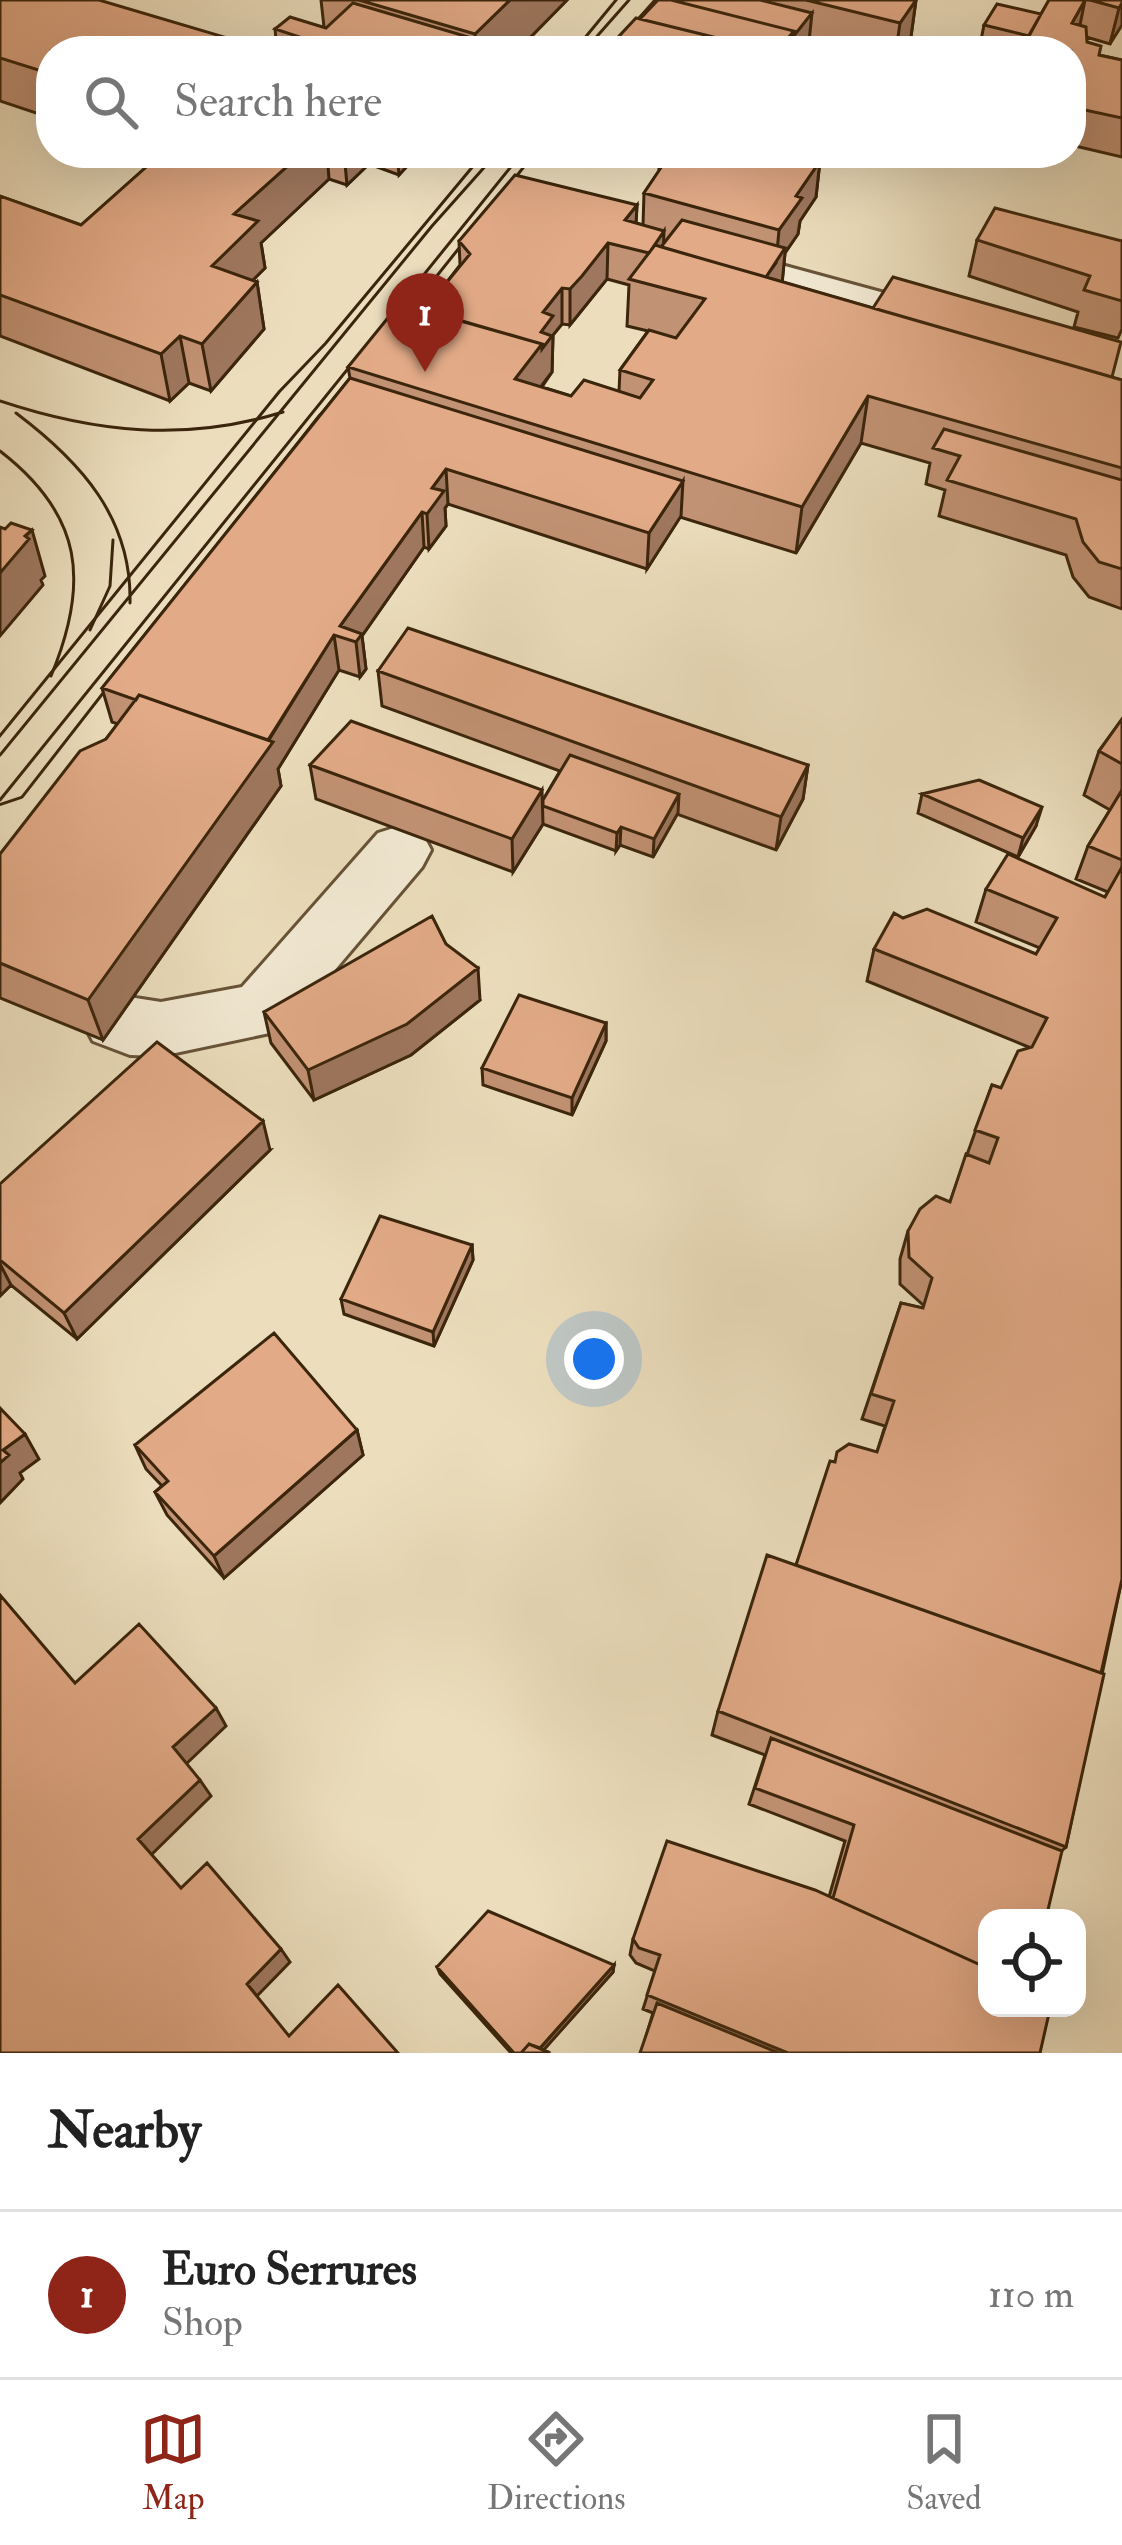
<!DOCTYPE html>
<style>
:root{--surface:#fff;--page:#f6f6f6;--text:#222;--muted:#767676;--line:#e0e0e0;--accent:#8f2418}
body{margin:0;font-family:"IM FELL Double Pica",serif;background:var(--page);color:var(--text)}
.controls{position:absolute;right:36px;bottom:36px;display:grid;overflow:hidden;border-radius:24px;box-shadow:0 12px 48px #0002}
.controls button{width:108px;height:108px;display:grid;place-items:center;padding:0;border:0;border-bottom:3px solid var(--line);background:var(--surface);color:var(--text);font:60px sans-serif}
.you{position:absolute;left:594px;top:1359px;width:42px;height:42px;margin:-30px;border:9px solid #fff;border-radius:50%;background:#1a73e8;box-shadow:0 0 0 18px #1a73e833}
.badge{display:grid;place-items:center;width:78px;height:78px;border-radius:50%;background:var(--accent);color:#fff;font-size:39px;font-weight:700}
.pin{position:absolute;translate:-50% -99px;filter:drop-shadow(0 3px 6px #0008)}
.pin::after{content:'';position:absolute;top:63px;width:42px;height:36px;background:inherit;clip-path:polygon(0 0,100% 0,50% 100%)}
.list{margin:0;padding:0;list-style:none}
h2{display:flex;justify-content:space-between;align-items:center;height:156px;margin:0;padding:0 48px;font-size:51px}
h2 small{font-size:39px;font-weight:400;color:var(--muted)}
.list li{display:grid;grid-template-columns:78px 1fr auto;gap:36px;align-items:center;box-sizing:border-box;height:168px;padding:0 48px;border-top:3px solid var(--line)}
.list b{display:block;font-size:45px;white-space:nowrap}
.list p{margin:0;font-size:39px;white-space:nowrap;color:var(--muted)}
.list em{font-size:39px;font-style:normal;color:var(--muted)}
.icon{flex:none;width:66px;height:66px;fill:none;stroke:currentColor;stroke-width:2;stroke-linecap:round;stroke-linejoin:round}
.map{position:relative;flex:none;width:1122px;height:2053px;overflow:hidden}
.search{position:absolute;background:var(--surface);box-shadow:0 12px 48px #0002;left:36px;right:36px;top:36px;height:132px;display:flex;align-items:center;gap:30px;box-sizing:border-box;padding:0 42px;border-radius:48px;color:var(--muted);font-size:45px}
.sheet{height:324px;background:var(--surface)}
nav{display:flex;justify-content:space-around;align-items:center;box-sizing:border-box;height:168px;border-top:3px solid var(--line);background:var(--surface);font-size:33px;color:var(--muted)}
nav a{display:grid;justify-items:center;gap:6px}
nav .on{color:var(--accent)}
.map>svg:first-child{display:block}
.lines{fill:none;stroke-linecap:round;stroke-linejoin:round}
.minor-casing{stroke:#675338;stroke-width:6}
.major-casing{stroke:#3b250c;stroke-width:6}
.minor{fill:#f3ead4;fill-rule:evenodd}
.major{fill:#ecdebd;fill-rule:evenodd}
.tram{stroke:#3b250c;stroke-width:3}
.wall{fill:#c29274;stroke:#3b250c;stroke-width:3;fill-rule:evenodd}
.shaded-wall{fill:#9e775e;stroke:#3b250c;stroke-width:3}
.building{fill:#e2aa87;stroke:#3b250c;stroke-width:3}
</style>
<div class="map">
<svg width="1122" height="2053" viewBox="0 0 1122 2053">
<rect width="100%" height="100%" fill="#ecdebd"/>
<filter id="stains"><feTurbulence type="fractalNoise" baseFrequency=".00167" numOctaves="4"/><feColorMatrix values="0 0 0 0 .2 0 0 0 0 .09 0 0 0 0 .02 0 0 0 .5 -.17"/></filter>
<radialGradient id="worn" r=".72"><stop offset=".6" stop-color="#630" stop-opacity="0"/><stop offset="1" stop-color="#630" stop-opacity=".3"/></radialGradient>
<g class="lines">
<!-- minor casing -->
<g class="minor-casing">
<path id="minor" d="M 697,242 L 980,319 L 987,330 L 980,341 L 962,346 L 680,267 L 673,257 L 680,247 Z
M 400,826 L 422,833 L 431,850 L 422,867 L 284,1030 L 161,1056 L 130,1055 L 93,1041 L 83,1022 L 93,1003 L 116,995 L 161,1002 L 242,987 L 378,833 Z"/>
</g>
<!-- major casing -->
<g class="major-casing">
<path id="major" d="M 618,0 L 662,0 L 621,51 L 576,51 Z
M 486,153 L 533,153 L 363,366 L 317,416 L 21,796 L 0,803 L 0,738 L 281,392 L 327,344 Z"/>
</g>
<!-- minor -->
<use href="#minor" class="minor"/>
<!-- major -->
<use href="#major" class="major"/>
<!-- tram -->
<path class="tram" d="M 584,51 L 629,0
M 610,51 L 655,0
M 0,401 C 96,433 186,442 283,412
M 16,413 C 81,462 132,518 130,603
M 0,451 C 83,515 90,582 51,676
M 90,630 L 110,586 L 113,540
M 0,755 L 432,226 L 497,153
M 0,800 L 522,153"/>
</g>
<!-- wall -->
<path class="wall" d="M 0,0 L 261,48 L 261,51 L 51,51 L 51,118 L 0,101 Z
M 321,0 L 567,0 L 517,51 L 277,51 L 275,29 L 324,27 Z
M 658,0 L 916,0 L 909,51 L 609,51 L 609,47 Z
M 1049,0 L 1122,0 L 1110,44 L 1086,37 L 1087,42 L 1099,55 L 1122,60 L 1122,157 L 1071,145 L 1071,51 L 1005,51 L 980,45 L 984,25 L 1041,14 Z
M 157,153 L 419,153 L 399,175 L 369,164 L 347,185 L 329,179 L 261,243 L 265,268 L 252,281 L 257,282 L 264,329 L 211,391 L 189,383 L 170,401 L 0,336 L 0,196 L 81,225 L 161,154 Z
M 647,153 L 790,153 L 820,161 L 816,197 L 800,221 L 798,234 L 785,253 L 782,282 L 1122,380 L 1122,609 L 1089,597 L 1073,577 L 1066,555 L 939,516 L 945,490 L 926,484 L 930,463 L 861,443 L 796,553 L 680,517 L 647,569 L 448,504 L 445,508 L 446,526 L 429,549 L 424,547 L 362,636 L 366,669 L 360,677 L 339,670 L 278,769 L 281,786 L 103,1040 L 0,998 L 0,854 L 106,739 L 118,724 L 112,722 L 102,688 L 350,378 L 348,367 L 407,306 L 447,282 L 460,265 L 459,241 L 637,205 L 636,223 L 643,225 L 644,193 L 659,171 L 659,162 L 663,157 ZM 607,279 L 629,285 L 627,326 L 648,331 L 620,370 L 619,391 L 571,396 L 542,387 L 552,372 L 553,335 L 562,324 L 570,325 Z
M 940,153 L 975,153 L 970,162 L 940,155 Z
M 977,240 L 1122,241 L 1122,329 L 1118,338 L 1074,327 L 1078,312 L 969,276 Z
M 378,671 L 808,765 L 803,799 L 776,850 L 677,814 L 653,857 L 620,845 L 616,851 L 543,824 L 513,872 L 316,799 L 310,765 L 543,800 L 560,771 L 382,706 Z
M 1122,719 L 1122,1579 L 1066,1847 L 987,1918 L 1040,2053 L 641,2053 L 653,2013 L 643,2009 L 655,1971 L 636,1963 L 630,1955 L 633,1939 L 829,1897 L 845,1841 L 749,1804 L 765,1755 L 712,1735 L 718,1711 L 796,1565 L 834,1462 L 877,1452 L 885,1426 L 862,1419 L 901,1303 L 922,1308 L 923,1305 L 900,1284 L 900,1259 L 908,1231 L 950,1202 L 992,1085 L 1001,1088 L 1031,1048 L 867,981 L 874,949 L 903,918 L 1036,954 L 1040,948 L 976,922 L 986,889 L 1105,897 L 1108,892 L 1076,879 L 1088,846 L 1110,810 L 1084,795 L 1099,751 Z
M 922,794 L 1036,826 L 1018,857 L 918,813 Z
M 446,944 L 480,1000 L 411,1055 L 314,1100 L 271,1043 L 264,1012 Z
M 606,1023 L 606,1041 L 572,1115 L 483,1085 L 482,1068 Z
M 270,1150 L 77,1339 L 11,1285 L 0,1296 L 0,1184 Z
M 472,1245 L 473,1260 L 434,1346 L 344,1314 L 341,1299 Z
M 357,1430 L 363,1455 L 224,1578 L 167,1515 L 155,1492 L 162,1486 L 146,1469 L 135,1445 Z
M 614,1965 L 613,1972 L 543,2050 L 550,2053 L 511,2053 L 440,1974 L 437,1967 Z"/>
<!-- shaded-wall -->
<path class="shaded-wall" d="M 510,0 L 567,0 L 517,51 L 476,51 L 475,34 Z
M 916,0 L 909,51 L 896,51 L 900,23 Z
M 1085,0 L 1078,35 L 1072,23 Z
M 1122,3 L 1122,25 L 1110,44 L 1119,8 Z
M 812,13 L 808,51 L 777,51 L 794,31 Z
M 475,39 L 476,51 L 464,51 Z
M 302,153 L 327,153 L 329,179 L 261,243 L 265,268 L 220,313 L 212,266 L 234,214 Z
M 344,153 L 368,153 L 369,164 L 347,185 Z
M 397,153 L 419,153 L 399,175 Z
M 820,161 L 816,197 L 800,221 L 798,234 L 785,253 L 782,285 L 760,285 L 776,263 L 779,230 L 796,196 Z
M 637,205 L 635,241 L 625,220 Z
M 664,231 L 663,258 L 649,253 Z
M 608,243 L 607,279 L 570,325 L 570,289 Z
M 257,282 L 264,329 L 211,391 L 202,344 Z
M 562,288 L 562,324 L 553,335 L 552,372 L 542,385 L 542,390 L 515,379 L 543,312 Z
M 180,336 L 189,383 L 170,401 L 161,354 Z
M 868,396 L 861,443 L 796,553 L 802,507 Z
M 446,469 L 448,504 L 445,508 L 446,526 L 429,549 L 427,514 L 432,488 Z
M 683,481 L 681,516 L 647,569 L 649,533 Z
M 422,512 L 424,547 L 362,636 L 366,669 L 360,677 L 356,642 L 340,626 Z
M 32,530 L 45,576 L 41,580 L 43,585 L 0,636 L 0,573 L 25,536 Z
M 334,635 L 339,670 L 278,769 L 281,786 L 103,1040 L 88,1000 L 264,748 Z
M 808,765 L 803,799 L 776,850 L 781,817 Z
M 542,790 L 543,824 L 513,872 L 512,839 Z
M 679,794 L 678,813 L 653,857 L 654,839 Z
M 1042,807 L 1036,826 L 1018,857 L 1023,838 Z
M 621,827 L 620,845 L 616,851 L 617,833 Z
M 478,968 L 480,1000 L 411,1055 L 314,1100 L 308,1070 Z
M 606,1023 L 606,1041 L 572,1115 L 572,1098 Z
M 263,1121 L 270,1150 L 77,1339 L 64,1313 Z
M 472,1245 L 473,1260 L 434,1346 L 433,1332 Z
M 0,1264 L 11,1285 L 0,1296 Z
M 357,1430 L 363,1455 L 224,1578 L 214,1556 Z
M 25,1434 L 39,1459 L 20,1473 L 23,1479 L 0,1503 L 0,1463 L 3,1450 Z
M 216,1708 L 226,1726 L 185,1765 L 173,1747 Z
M 200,1780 L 211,1796 L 151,1855 L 138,1839 Z
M 281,1949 L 290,1962 L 257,1996 L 247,1984 Z
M 614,1965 L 613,1972 L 541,2053 L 536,2053 Z"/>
<!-- building -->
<path class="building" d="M 0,0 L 99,0 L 261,48 L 258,51 L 51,51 L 51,74 L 0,58 Z
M 359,0 L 510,0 L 475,34 Z
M 658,0 L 671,0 L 794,31 L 777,51 L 758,51 L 758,48 L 640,19 Z
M 671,0 L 760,0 L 812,13 L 793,37 L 794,31 Z
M 806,0 L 916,0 L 900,23 Z
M 1049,0 L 1085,0 L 1072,23 L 1086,27 L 1087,42 L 1101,46 L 1099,55 L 1122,60 L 1122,118 L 1071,107 L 1071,51 L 1020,51 Z
M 1090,0 L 1122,0 L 1122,3 L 1119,8 Z
M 353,3 L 475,39 L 464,51 L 309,51 L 318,43 L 275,29 L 290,17 L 326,28 Z
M 997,4 L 1041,14 L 1029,36 L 984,25 Z
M 636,18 L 758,48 L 756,51 L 626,51 L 609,47 Z
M 162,153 L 302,153 L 234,214 L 258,221 L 212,266 L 257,282 L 202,344 L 180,336 L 161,354 L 0,295 L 0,196 L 81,225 Z
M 667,153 L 790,153 L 820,161 L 796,196 L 802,198 L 779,230 L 644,193 L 664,163 L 659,162 Z
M 515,175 L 637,205 L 625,220 L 664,231 L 649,253 L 608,243 L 582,276 L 570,289 L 562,288 L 543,312 L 553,316 L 541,332 L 552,336 L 542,349 L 542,344 L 407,306 L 430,278 L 447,282 L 470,254 L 459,241 Z
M 995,208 L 1122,241 L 1122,301 L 1084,290 L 1090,276 L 977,240 Z
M 682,220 L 785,248 L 766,277 L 661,247 Z
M 655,245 L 1122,380 L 1122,468 L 868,396 L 802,507 L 348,367 L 400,303 L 542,344 L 515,379 L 571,396 L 584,380 L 640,398 L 653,380 L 620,370 L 649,330 L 676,338 L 705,299 L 629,279 Z
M 893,277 L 1121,342 L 1112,377 L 873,308 Z
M 350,378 L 683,481 L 649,533 L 446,469 L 432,488 L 444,491 L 427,514 L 422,512 L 340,626 L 362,634 L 356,642 L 334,635 L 268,740 L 139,695 L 136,700 L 102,688 Z
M 944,429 L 1122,480 L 1122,569 L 1099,562 L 1083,542 L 1076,519 L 947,480 L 960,456 L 933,448 Z
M 11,523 L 32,530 L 25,536 L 29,539 L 0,573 L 0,527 L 5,529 Z
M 408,628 L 808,765 L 781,817 L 378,671 Z
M 139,695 L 273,742 L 88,1000 L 0,963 L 0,854 L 80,751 L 106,739 Z
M 1122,719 L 1122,764 L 1099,751 Z
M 351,721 L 542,790 L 512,839 L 310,765 Z
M 570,755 L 679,794 L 654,839 L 621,827 L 617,833 L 543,806 L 543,800 Z
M 979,780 L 1042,807 L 1023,838 L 922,794 Z
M 1122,790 L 1122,860 L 1088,846 Z
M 1008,854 L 1105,897 L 1122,867 L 1122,1579 L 1101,1673 L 796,1565 L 830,1461 L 835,1462 L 837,1452 L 849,1444 L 877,1452 L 894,1401 L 871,1394 L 901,1303 L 923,1308 L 932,1278 L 909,1257 L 908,1231 L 920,1209 L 936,1196 L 950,1202 L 966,1154 L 989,1163 L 998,1138 L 975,1130 L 992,1085 L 1001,1088 L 1018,1051 L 1032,1047 L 1047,1018 L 874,949 L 894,913 L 903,918 L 927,909 L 1036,954 L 1057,918 L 986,889 Z
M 432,916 L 446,944 L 478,968 L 407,1024 L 308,1070 L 264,1012 Z
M 519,995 L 606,1023 L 572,1098 L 482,1068 Z
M 157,1042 L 263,1121 L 64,1313 L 0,1260 L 0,1184 Z
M 380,1216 L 472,1245 L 433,1332 L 341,1299 Z
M 274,1333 L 357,1430 L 214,1556 L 155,1492 L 168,1481 L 135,1445 Z
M 0,1408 L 25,1434 L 3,1450 L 9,1455 L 0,1463 Z
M 767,1555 L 1104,1674 L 1066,1847 L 718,1711 Z
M 0,1595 L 75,1683 L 139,1624 L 216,1708 L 173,1747 L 200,1780 L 138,1839 L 181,1888 L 207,1863 L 281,1949 L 247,1984 L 289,2036 L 338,1985 L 398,2053 L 0,2053 Z
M 771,1738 L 1062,1851 L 1046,1918 L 987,1918 L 987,1968 L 833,1898 L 854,1825 L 755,1788 Z
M 667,1841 L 815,1890 L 987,1968 L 987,2008 L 1050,2009 L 1040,2053 L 788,2053 L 647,1995 L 660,1955 L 639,1948 L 633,1939 Z
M 488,1911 L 614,1965 L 540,2048 L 529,2044 L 521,2053 L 514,2053 L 437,1967 Z
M 657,2003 L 779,2053 L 640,2053 Z
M 529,2044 L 550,2053 L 521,2053 Z"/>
<rect width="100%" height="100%" filter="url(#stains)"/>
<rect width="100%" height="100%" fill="url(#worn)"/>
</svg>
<div class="controls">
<button><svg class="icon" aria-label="locate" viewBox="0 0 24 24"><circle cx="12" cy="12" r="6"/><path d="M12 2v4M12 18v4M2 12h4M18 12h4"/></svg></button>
</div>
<div class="you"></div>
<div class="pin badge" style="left:425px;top:372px">1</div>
<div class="search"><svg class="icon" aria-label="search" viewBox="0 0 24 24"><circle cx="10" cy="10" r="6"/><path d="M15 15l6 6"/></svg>Search here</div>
</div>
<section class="sheet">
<h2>Nearby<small></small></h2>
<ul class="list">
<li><span class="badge">1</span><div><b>Euro Serrures</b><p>Shop</p></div><em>110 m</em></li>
</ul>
</section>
<nav>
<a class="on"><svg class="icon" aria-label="map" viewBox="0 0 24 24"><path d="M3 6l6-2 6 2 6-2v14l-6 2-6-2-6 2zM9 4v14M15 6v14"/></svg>Map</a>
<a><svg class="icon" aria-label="directions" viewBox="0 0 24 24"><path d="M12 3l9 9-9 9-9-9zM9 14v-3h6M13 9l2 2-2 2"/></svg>Directions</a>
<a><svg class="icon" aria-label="saved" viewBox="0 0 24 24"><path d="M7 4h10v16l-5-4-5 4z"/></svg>Saved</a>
</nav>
